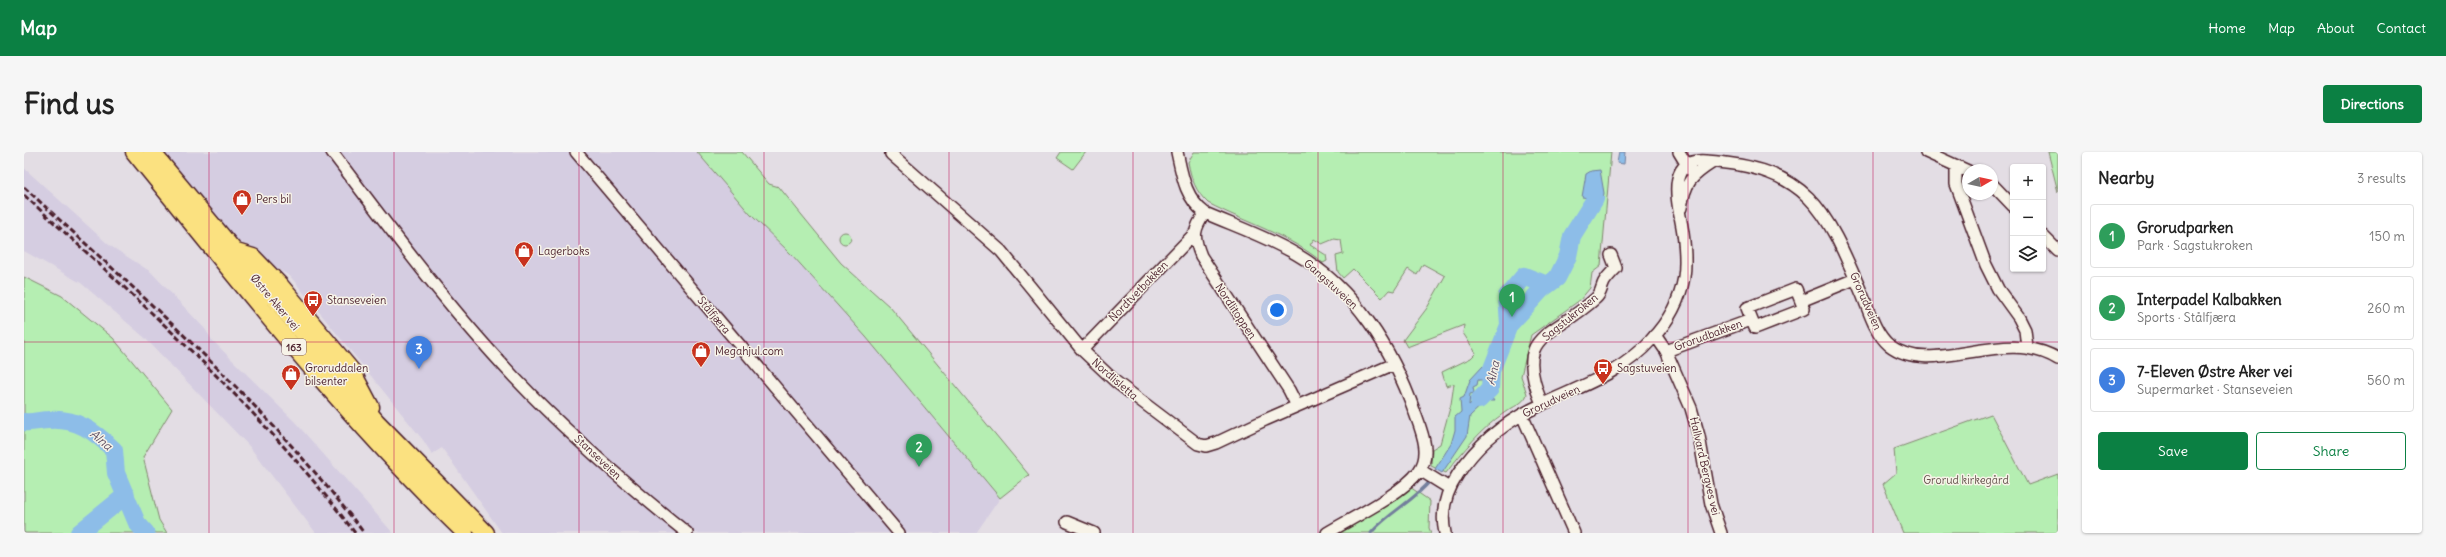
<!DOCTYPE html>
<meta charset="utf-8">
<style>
:root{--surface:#fff;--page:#f6f6f6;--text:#222;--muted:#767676;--line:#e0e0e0;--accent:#0b8043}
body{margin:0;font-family:Delius,sans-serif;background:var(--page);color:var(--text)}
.controls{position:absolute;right:12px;top:12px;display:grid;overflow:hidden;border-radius:4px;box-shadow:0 1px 3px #0004}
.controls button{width:36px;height:36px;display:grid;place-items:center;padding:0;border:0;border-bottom:1px solid var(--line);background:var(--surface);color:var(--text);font:20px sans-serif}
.compass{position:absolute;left:1938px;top:12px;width:36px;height:36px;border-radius:50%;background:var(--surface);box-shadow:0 1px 3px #0004;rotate:81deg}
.you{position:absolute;left:1253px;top:158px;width:14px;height:14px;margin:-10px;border:3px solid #fff;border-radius:50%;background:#1a73e8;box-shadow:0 0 0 6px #1a73e833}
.badge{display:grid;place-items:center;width:26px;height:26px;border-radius:50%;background:var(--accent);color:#fff;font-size:13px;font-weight:700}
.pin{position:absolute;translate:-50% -33px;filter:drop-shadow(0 1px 2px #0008)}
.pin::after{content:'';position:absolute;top:21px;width:14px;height:12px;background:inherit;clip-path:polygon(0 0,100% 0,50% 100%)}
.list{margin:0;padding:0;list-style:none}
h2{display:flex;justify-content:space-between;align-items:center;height:52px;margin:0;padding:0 16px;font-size:17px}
h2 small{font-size:13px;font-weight:400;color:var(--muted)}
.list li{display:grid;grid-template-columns:26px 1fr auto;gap:12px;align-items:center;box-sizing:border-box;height:64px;margin:0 8px 8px;padding:0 8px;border:1px solid var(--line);border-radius:4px}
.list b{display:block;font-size:15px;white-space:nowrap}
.list p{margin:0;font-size:13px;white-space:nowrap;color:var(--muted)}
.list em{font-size:13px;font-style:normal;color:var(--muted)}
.actions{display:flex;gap:8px;padding:12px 16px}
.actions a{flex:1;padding:9px 0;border:1px solid var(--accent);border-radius:4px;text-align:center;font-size:14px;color:var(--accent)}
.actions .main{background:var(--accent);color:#fff}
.icon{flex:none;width:22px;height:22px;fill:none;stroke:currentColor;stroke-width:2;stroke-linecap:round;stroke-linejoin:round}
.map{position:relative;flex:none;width:2034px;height:381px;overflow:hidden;border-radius:4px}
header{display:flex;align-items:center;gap:24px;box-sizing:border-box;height:56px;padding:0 20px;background:var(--accent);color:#fff}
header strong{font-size:19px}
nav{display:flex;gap:22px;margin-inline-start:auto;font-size:14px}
.intro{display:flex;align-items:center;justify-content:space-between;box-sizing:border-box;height:96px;padding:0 24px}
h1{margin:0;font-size:28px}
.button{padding:10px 18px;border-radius:4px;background:var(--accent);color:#fff;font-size:14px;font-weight:700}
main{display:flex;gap:24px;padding:0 24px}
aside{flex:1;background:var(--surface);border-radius:4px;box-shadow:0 1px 3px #0004}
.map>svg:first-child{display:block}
.built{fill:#d5cde1}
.green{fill:#b5eeb2;stroke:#80866e}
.water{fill:#8dbde8;stroke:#727e9c;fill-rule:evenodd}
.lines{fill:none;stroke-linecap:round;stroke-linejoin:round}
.stream{stroke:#727e9c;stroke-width:3}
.river{stroke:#8dbde8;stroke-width:18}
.minor-casing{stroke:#4a1f2b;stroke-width:14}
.highway-casing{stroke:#4a1f2b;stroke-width:19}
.minor{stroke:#f7f3e8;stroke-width:11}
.highway{stroke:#fbe180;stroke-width:16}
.rail{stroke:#4a1f2b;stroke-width:3;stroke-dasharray:6 3;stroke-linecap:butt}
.grid{fill:none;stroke:#c2185b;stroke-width:1;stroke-opacity:0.55}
.labels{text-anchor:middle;stroke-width:3;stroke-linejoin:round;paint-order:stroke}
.shield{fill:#f7f3e8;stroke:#7e5f64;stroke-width:1}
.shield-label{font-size:10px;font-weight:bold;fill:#4a1f2b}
.poi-label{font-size:11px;fill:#4a1f2b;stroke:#f7f3e8;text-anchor:start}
.street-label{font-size:11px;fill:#4a1f2b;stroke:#f7f3e8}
.park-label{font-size:11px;fill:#65534d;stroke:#f7f3e8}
.water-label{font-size:12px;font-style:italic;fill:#5e4e64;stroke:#f7f3e8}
</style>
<header>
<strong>Map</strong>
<nav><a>Home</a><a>Map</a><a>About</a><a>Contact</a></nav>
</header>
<div class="intro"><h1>Find us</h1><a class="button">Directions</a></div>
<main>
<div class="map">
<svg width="2034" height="381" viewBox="0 0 2034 381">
<rect width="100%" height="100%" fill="#e3dde4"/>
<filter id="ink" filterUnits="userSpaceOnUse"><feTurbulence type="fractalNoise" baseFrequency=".025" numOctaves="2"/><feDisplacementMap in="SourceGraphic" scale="8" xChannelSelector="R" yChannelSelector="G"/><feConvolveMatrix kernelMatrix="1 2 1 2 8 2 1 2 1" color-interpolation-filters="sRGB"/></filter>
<g filter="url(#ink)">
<!-- built -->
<path class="built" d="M 139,0 L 673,0 L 726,62 L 768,103 L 842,185 L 976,346 L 952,381 L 478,381 L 418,296 L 408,302 L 399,288 L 266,124 L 248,114 L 233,97 L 212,89 Z
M 0,16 L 85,93 L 127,120 L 181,177 L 188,188 L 271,270 L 369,381 L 292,381 L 225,294 L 120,185 L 57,131 L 0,99 Z"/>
<!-- green -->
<path class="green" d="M 673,0 L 718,0 L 745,32 L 755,35 L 817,111 L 866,155 L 1005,323 L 976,346 L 842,185 L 768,103 L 726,62 Z
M 1037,0 L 1062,0 L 1049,17 L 1033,6 Z
M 1170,0 L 1587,0 L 1577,114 L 1568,121 L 1566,136 L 1556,148 L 1507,183 L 1497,224 L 1503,242 C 1501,251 1488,255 1480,261 C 1457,277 1439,299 1422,321 L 1407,314 L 1408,297 L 1416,292 L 1427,252 L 1430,232 L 1422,234 L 1418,220 L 1447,206 L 1452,201 L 1439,181 L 1440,173 L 1383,195 L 1379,188 L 1403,156 L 1421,124 L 1399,112 L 1393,123 L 1384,117 L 1370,139 L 1365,138 L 1358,146 L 1329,117 L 1319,126 L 1314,120 L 1312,104 L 1319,102 L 1317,88 L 1310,87 L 1298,92 L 1290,87 L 1286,93 L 1302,103 L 1303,109 L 1299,111 C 1266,83 1222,71 1184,51 C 1172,40 1167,27 1164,10 Z
M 2024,0 L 2034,0 L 2034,40 Z
M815 86a6 6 0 1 1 12 0a6 6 0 1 1-12 0Z
M 0,125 L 38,144 L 89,186 L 148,257 L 119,305 L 135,368 L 143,381 L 0,381 Z
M 1967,262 L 2004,333 L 2034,322 L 2034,381 L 1879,381 L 1859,332 L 1872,321 L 1870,297 Z
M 1386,335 L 1406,349 L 1405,376 L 1407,381 L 1313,381 Z"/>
<!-- water -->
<path class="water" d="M 1595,0 L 1601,0 L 1600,12 L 1593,11 Z
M 1576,18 L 1580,41 L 1579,48 L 1558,45 L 1562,22 L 1567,19 Z
M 1459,214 L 1473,240 L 1468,246 L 1470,249 L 1462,249 L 1446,264 L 1443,284 L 1418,321 L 1411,317 L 1427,292 L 1431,278 L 1431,265 L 1437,260 L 1436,247 L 1440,245 L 1446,228 ZM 1454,228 L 1459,228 L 1464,233 L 1456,241 L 1457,243 L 1445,253 L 1446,242 L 1450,241 L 1449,235 L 1453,233 Z"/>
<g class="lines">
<!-- stream -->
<path class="stream" d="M 1347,381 C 1365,360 1389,350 1407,328"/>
<!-- river -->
<path class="river" d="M 1485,173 L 1483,144 L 1500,124 L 1523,133
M 1455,248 L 1466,237 L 1467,219 L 1485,173 L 1518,137 L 1533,126 L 1544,104 L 1548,84 L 1571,47
M 0,270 C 9,271 16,268 25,268 C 53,266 70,279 90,298 L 92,321 L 113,371 L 122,381
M 55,381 L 102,343"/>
<!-- minor casing -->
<g class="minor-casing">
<path id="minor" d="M 308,0 C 366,77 424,155 490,225 C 543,281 603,333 663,381
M 552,0 L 875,381
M 868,0 L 867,2 L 977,99 L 1058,198 L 1092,230 L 1174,292 L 1182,294 L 1192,291 L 1241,268 L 1370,212
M 1153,0 C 1158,23 1161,46 1181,61 C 1211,74 1243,85 1272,102 C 1331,136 1369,198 1391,261 C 1397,278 1408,302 1395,319 C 1378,342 1328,366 1303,381
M 1655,0 L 1666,18
M 1902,0 L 1944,19
M 1932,14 L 1932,32 L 1962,113 L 1974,137 L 1995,166 L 2001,178 L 2003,195
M 1968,32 L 1989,54
M 1657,56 C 1661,30 1667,24 1689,10
M 1181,61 C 1169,78 1169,84 1177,104 L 1265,238 L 1273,254
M 2019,84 L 2034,99
M 1772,137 L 1780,157 L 1731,176 L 1723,156 Z
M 1777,149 L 1831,127
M 1631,183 L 1642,199 L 1667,256 L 1675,284 L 1687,352 L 1697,381
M 1058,198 L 1170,82
M 1642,199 L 1727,168
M 1518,252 C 1488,179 1528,187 1572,146 C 1577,142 1577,136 1580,130 C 1583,125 1588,120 1592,116 L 1587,103
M 1498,263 L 1550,381
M 1396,318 L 1425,336
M 1043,370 L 1070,381
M 1421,381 C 1416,359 1422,340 1434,322 C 1455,290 1485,267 1519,252 C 1557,234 1598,221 1627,188 C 1643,171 1656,149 1660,125 C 1662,111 1661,96 1659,81 C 1656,57 1638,6 1682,9 C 1784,16 1801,55 1838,142 C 1845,159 1851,181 1865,193 C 1909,227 1979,173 2034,207"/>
</g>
<!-- highway casing -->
<g class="highway-casing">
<path id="highway" d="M 110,0 C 216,130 320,264 441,381
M 128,0 L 353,270 L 462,381
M 209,99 L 229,105 L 256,133 L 328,219 L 347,255"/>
</g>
<!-- minor -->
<use href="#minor" class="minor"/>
<!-- highway -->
<use href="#highway" class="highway"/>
<!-- rail -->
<path class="rail" d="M 0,35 C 119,145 241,251 340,381
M 0,43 C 116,150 236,255 331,381"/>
</g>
</g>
<!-- grid -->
<path class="grid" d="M 185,0 L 185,381M 370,0 L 370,381M 555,0 L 555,381M 740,0 L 740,381M 925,0 L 925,381M 1109,0 L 1109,381M 1294,0 L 1294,381M 1479,0 L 1479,381M 1664,0 L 1664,381M 1849,0 L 1849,381M 0,190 L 2034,190"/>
<!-- icons -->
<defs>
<g id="shop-pin" transform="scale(1)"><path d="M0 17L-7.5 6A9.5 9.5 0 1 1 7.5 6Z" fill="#c8321e" stroke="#f7f3e8"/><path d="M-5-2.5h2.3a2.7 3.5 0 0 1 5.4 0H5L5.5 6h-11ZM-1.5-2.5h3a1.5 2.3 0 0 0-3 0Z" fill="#fff"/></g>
<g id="bus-pin" transform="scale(1)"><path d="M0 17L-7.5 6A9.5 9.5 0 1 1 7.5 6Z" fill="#c8321e" stroke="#f7f3e8"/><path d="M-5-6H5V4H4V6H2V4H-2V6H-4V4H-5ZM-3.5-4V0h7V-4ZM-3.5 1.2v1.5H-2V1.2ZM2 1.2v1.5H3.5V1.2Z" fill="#fff"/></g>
</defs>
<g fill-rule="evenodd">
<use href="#shop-pin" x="218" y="47"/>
<use href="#shop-pin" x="500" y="99"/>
<use href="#bus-pin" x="289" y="148"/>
<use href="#shop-pin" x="677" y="199"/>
<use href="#bus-pin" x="1579" y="216"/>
<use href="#shop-pin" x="267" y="222"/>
</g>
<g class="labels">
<!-- shield labels -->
<rect class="shield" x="258" y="187" width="24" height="16" rx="3"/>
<g class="shield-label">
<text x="270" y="199">163</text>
</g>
<!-- poi labels -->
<g class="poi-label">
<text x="232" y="51">Pers bil</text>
<text x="514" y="103">Lagerboks</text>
<text x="303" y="152">Stanseveien</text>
<text x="691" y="203">Megahjul.com</text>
<text x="281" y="220">Groruddalen<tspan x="281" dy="13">bilsenter</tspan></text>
<text x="1593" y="220">Sagstuveien</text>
</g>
<!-- street labels -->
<g class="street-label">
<text transform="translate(1307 132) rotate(42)" y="4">Gangstuveien</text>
<text transform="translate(1114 139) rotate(-46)" y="4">Nordtvetbakken</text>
<text transform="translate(1842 149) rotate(66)" y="4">Grorudveien</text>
<text transform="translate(251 150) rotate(50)" y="4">Østre Aker vei</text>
<text transform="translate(1212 159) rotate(56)" y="4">Nordlitoppen</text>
<text transform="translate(690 163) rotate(50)" y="4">Stålfjæra</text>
<text transform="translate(1546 165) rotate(-39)" y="4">Sagstukroken</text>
<text transform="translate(1684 183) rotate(-20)" y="4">Grorudbakken</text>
<text transform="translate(1091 227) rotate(41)" y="4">Nordlisletta</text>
<text transform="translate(1527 249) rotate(-25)" y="4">Grorudveien</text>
<text transform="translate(574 305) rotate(43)" y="4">Stanseveien</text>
<text transform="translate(1681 314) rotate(77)" y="4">Hallvard Bergves vei</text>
</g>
<!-- park labels -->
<g class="park-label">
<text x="1942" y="332">Grorud kirkegård</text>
</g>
<!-- water labels -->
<g class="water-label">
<text transform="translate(1469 221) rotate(-77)" y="4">Alna</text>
<text transform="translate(77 288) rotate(40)" y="4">Alna</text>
</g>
</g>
</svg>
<div class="controls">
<button>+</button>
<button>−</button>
<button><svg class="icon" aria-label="layers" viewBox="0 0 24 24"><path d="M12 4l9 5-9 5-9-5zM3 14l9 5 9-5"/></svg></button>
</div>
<svg class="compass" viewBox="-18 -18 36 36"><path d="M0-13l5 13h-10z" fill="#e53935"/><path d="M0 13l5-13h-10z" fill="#767676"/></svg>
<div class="you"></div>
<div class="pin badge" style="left:1488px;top:165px;background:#2e9e5b">1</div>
<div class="pin badge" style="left:895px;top:315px;background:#2e9e5b">2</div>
<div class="pin badge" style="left:395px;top:217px;background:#3f7fe0">3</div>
</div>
<aside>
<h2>Nearby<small>3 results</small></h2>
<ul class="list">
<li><span class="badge" style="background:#2e9e5b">1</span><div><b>Grorudparken</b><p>Park · Sagstukroken</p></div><em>150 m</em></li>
<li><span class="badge" style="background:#2e9e5b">2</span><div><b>Interpadel Kalbakken</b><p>Sports · Stålfjæra</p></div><em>260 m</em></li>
<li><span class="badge" style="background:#3f7fe0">3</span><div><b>7-Eleven Østre Aker vei</b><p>Supermarket · Stanseveien</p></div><em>560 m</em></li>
</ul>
<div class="actions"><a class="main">Save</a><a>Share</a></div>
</aside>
</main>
